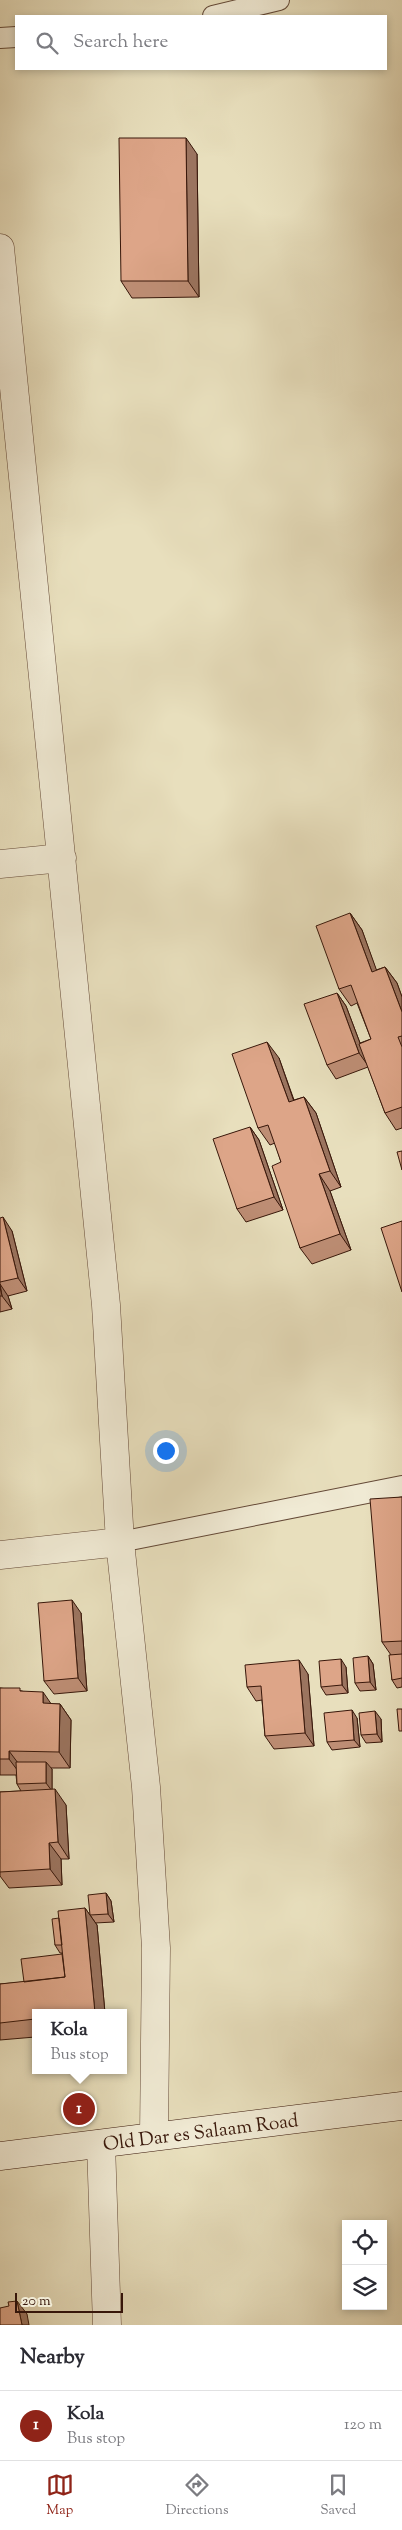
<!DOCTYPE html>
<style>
:root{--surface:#fff;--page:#f2f2f3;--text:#2b2b33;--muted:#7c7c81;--line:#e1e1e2;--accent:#8f2418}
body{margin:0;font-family:"Sorts Mill Goudy",serif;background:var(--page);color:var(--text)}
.controls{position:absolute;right:15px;bottom:15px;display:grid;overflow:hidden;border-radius:0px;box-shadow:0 2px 8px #0003}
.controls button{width:45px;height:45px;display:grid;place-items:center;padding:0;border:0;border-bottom:1px solid var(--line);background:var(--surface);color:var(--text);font:25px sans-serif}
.scale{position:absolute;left:15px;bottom:12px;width:108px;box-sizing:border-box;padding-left:5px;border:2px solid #38170a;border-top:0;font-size:14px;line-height:18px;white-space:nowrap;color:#38170a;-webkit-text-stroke:4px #f0ead4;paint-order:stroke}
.you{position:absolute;left:165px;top:1450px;width:18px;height:18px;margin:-12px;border:4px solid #fff;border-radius:50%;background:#1a73e8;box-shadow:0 0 0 8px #1a73e833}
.badge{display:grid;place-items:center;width:32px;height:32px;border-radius:50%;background:var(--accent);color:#fff;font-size:16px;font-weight:700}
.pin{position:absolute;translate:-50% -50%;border:2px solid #fff;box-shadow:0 1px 5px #0006}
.popup{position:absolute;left:32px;top:2009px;width:95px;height:65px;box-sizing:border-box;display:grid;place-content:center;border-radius:0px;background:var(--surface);filter:drop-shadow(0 1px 4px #0005);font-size:16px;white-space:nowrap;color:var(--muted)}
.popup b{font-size:19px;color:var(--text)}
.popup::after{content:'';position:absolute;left:50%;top:100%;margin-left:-10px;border:10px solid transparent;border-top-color:var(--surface)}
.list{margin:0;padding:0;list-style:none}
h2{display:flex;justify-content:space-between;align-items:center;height:65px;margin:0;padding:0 20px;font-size:21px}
h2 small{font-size:16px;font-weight:400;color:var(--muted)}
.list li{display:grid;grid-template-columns:32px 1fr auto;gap:15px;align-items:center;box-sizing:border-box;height:70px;padding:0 20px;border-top:1px solid var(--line)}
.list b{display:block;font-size:19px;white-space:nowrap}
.list p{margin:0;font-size:16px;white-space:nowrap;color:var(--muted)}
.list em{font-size:16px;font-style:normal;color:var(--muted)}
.icon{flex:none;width:28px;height:28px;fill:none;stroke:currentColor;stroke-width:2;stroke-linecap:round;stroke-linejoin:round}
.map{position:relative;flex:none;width:402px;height:2325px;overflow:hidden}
.search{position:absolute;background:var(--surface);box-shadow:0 2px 8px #0003;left:15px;right:15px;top:15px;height:55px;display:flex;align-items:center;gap:12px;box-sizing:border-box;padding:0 18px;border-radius:0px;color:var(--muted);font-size:19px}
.sheet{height:135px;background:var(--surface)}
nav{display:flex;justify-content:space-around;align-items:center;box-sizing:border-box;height:70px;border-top:1px solid var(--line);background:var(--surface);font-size:14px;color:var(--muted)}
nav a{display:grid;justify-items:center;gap:2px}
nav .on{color:var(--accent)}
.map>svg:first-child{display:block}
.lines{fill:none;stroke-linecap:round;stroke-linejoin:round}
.service-casing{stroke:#644937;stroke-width:22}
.minor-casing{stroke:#644937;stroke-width:29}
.secondary-casing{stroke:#38170a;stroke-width:29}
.service{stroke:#f0ead4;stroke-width:20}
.minor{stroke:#f0ead4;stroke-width:28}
.secondary{stroke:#f0ead4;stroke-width:28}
.wall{fill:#be8e75;stroke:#38170a}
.shaded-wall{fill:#9b745f;stroke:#38170a}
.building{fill:#dda588;stroke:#38170a}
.labels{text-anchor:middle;stroke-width:5;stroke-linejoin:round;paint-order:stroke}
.street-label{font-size:19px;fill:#38170a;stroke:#f0ead4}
</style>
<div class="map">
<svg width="402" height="2325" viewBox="0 0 402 2325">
<rect width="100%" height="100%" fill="#e8dfbd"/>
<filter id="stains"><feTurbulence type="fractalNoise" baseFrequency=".004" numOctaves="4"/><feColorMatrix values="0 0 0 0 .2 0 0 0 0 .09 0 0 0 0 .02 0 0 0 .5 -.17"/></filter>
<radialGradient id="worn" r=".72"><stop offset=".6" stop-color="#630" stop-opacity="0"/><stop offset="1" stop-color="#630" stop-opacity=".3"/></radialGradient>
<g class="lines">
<!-- service casing -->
<g class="service-casing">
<path id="service" d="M 213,16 L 279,0
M 0,38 L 16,37
M 120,1542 L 402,1486"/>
</g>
<!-- minor casing -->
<g class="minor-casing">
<path id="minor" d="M 0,248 L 106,1305 L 120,1542 L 146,1787 L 156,1948 L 154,2136
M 0,864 L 62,858
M 0,1555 L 120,1542
M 101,2144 L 107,2325"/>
</g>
<!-- secondary casing -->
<g class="secondary-casing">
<g id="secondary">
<path id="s1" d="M 0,2156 L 402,2106"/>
</g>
</g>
<!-- service -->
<use href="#service" class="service"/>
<!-- minor -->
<use href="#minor" class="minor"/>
<!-- secondary -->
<use href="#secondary" class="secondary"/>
</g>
<!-- wall -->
<path class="wall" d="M 197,154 L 199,297 L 132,298 L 121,281 Z
M 350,913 L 362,930 L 376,970 L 385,967 L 397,983 L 402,997 L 402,1128 L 396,1130 L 385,1113 L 368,1067 L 336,1079 L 327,1065 L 337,993 L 346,1006 L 360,1043 L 371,1039 L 357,1003 L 351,1006 L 339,989 Z
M 279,1058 L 294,1100 L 304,1097 L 316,1113 L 341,1187 L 330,1191 L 351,1250 L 312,1264 L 300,1248 L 281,1162 L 275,1143 L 270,1145 L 258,1128 Z
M 250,1127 L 259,1140 L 283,1210 L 246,1222 L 237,1209 Z
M 0,1218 L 12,1231 L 27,1291 L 8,1296 L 12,1309 L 0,1312 Z
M 402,1497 L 402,1687 L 397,1688 L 392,1680 L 391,1655 L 382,1642 Z
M 81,1613 L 87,1691 L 54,1694 L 44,1681 Z
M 368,1656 L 373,1664 L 376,1690 L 360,1691 L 355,1683 Z
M 346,1667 L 348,1693 L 326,1695 L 321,1687 Z
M 308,1674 L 314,1746 L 274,1749 L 265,1736 L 262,1700 L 256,1701 L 247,1687 Z
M 0,1688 L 22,1691 L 51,1704 L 60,1704 L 71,1720 L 70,1768 L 51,1768 L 52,1769 L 52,1789 L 66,1805 L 69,1859 L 61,1859 L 62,1885 L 9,1888 L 0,1876 L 0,1792 L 21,1791 L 17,1784 L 16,1775 L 0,1775 Z
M 357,1718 L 360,1747 L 332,1750 L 327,1742 Z
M 381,1719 L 382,1742 L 366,1743 L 361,1735 Z
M 106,1893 L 111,1901 L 114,1922 L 95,1923 L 90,1915 Z
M 85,1908 L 97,1925 L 105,2013 L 35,2013 L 35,2037 L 0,2040 L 0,1984 L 24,1982 L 62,1954 L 62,1953 L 60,1953 L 55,1945 L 59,1918 Z"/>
<!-- shaded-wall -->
<path class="shaded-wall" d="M 186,138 L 197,154 L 199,297 L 188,281 Z
M 350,913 L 362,930 L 383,988 L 372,972 Z
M 385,967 L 397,983 L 402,997 L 402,1012 Z
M 337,993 L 346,1006 L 369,1067 L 359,1053 Z
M 267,1042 L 279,1058 L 300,1119 L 289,1102 Z
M 304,1097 L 316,1113 L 341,1187 L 330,1171 Z
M 250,1127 L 259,1140 L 283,1210 L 274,1197 Z
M 319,1174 L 330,1191 L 351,1250 L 340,1234 Z
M 3,1217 L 12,1231 L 27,1291 L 18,1278 Z
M 0,1284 L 8,1296 L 12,1309 L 2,1296 Z
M 72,1600 L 81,1613 L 87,1691 L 78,1678 Z
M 368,1656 L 373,1664 L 376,1690 L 370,1682 Z
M 341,1659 L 346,1667 L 348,1693 L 342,1685 Z
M 299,1660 L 308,1674 L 314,1746 L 305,1733 Z
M 43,1692 L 54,1708 L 43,1703 Z
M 60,1704 L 71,1720 L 70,1768 L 59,1752 Z
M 352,1710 L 357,1718 L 360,1747 L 354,1740 Z
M 375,1711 L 381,1719 L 382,1742 L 377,1734 Z
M 9,1751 L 21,1767 L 21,1775 L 9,1759 Z
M 46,1762 L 52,1769 L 52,1791 L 46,1783 Z
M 55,1789 L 66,1805 L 69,1859 L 58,1842 Z
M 49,1843 L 61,1859 L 62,1885 L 50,1869 Z
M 106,1893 L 111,1901 L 114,1922 L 108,1914 Z
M 85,1908 L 97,1925 L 105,2013 L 95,2013 Z
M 17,2301 L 27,2314 L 29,2325 L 22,2325 Z"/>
<!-- building -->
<path class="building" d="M 119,138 L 186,138 L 188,281 L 121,281 Z
M 350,913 L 372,972 L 385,967 L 402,1012 L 402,1036 L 398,1037 L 402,1047 L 402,1107 L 385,1113 L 359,1044 L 371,1039 L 351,985 L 339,989 L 316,926 Z
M 337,993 L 359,1053 L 327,1065 L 304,1004 Z
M 267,1042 L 289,1102 L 304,1097 L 330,1171 L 319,1174 L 340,1234 L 300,1248 L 272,1166 L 281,1162 L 268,1125 L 258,1128 L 232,1054 Z
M 250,1127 L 274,1197 L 237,1209 L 213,1139 Z
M 402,1151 L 402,1170 L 397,1152 Z
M 3,1217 L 18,1278 L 0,1282 L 0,1218 Z
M 402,1221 L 402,1292 L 381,1228 Z
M 0,1287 L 2,1296 L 0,1296 Z
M 402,1497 L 402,1641 L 382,1642 L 370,1499 Z
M 72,1600 L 78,1678 L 44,1681 L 38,1603 Z
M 402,1654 L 402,1678 L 392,1680 L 389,1655 Z
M 368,1656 L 370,1682 L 355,1683 L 353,1658 Z
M 341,1659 L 342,1685 L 321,1687 L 319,1661 Z
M 299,1660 L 305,1733 L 265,1736 L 261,1686 L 247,1687 L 245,1665 Z
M 0,1688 L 20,1688 L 20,1691 L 43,1692 L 43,1703 L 60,1704 L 59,1752 L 9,1751 L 9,1759 L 0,1759 Z
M 397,1709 L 402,1709 L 402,1731 L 399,1731 Z
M 352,1710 L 354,1740 L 327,1742 L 324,1713 Z
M 375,1711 L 377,1734 L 361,1735 L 359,1713 Z
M 16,1762 L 46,1762 L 46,1783 L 17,1784 Z
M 55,1789 L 58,1842 L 49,1843 L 50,1869 L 0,1872 L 0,1792 Z
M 106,1893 L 108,1914 L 90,1915 L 88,1895 Z
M 85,1908 L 95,2013 L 35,2013 L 35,2019 L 0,2023 L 0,1984 L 65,1977 L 58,1911 Z
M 59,1918 L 62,1945 L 55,1945 L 52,1919 Z
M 62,1954 L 65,1977 L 24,1982 L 21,1959 Z
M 17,2301 L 22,2325 L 0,2325 L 0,2308 L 9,2306 L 8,2302 Z"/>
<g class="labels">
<!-- street labels -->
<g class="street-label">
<text dy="7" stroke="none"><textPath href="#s1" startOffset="202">Old Dar es Salaam Road</textPath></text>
</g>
</g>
<rect width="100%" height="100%" filter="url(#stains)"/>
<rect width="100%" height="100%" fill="url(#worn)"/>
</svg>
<div class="controls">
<button><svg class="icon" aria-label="locate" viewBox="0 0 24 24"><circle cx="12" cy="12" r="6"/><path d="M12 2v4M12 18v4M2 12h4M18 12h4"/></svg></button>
<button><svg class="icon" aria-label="layers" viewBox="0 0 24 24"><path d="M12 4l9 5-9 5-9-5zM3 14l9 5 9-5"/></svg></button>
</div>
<div class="scale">20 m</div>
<div class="you"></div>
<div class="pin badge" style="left:79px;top:2109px">1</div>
<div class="popup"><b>Kola</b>Bus stop</div>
<div class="search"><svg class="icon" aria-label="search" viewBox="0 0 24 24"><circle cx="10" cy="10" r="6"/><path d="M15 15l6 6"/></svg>Search here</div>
</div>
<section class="sheet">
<h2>Nearby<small></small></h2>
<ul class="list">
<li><span class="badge">1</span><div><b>Kola</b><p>Bus stop</p></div><em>120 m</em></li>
</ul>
</section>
<nav>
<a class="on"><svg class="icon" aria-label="map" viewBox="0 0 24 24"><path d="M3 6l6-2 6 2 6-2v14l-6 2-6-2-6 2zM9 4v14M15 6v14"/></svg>Map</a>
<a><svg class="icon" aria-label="directions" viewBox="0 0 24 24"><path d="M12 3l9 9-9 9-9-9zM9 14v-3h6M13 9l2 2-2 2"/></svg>Directions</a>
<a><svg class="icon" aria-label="saved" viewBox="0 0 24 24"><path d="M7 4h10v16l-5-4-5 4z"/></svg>Saved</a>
</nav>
